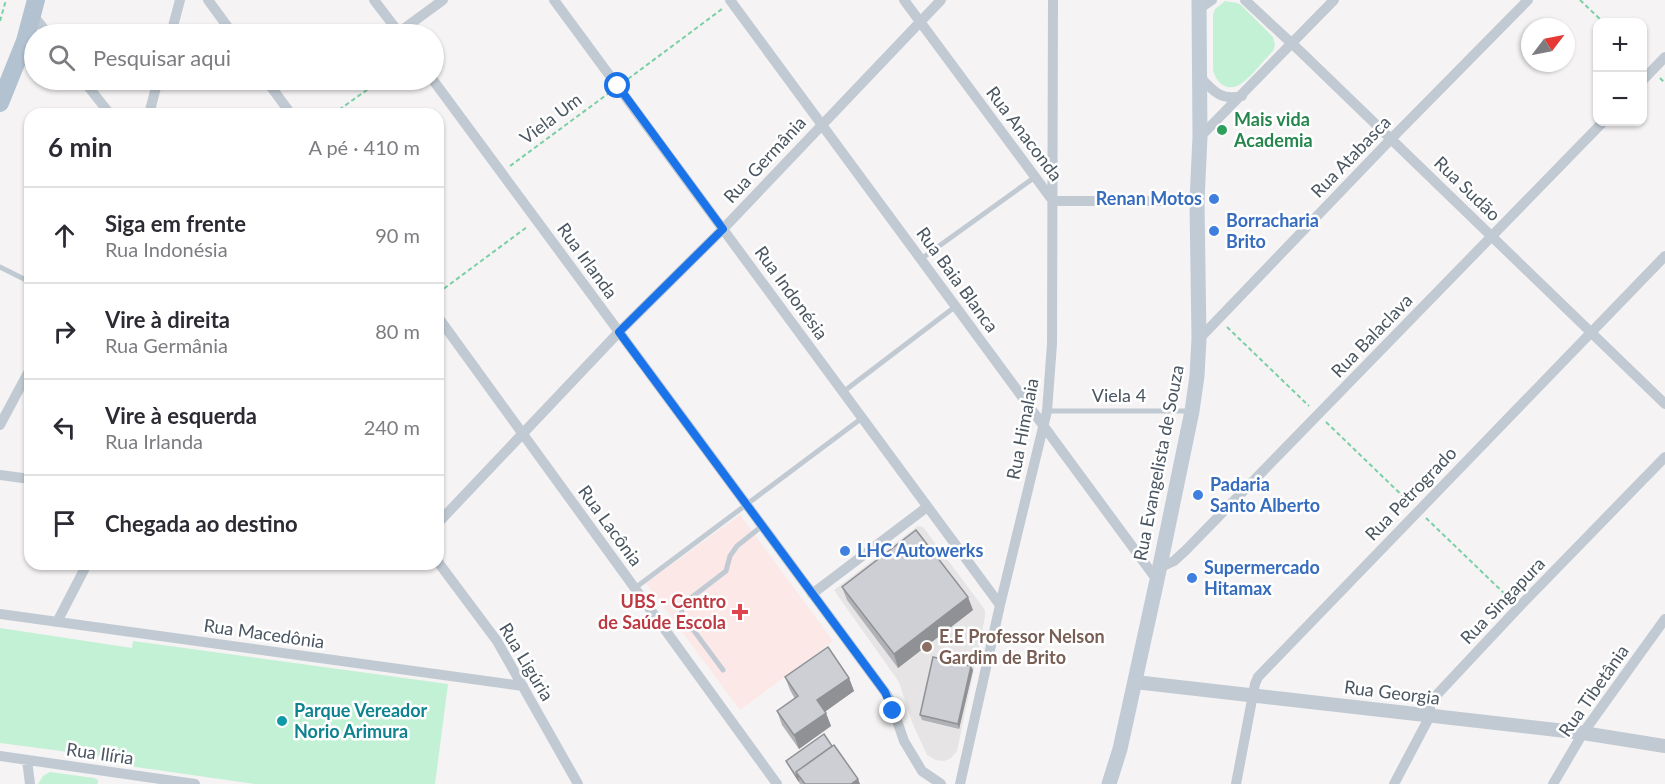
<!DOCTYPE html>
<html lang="pt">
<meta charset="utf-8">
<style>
:root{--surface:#fff;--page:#f7f7f7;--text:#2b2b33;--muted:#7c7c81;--line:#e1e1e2}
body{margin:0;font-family:Lato,sans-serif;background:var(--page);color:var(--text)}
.controls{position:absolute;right:18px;top:18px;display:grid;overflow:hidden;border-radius:12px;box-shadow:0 2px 4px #0004}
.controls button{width:54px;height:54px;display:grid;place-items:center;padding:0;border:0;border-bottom:2px solid var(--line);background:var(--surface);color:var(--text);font:30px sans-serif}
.compass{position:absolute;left:1521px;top:18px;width:54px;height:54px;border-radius:50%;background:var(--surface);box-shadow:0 2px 4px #0004;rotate:58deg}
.stop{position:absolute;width:18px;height:18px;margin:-14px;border:4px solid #1a73e8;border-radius:50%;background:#fff}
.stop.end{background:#1a73e8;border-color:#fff;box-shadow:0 2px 6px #0008}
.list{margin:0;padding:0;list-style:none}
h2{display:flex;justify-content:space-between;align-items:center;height:78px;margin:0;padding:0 24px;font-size:26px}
h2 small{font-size:20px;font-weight:400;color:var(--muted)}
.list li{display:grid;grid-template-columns:39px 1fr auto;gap:18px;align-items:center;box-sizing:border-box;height:96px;padding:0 24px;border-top:2px solid var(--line)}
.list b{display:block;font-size:22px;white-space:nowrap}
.list p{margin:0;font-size:20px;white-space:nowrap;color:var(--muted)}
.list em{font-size:20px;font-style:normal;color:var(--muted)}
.icon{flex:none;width:33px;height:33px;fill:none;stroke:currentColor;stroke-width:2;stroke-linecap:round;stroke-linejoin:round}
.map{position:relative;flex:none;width:1665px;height:784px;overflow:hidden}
.search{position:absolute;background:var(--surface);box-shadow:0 2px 4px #0004;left:24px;top:24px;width:420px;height:66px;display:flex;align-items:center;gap:15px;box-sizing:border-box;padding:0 21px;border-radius:33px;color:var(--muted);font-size:22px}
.panel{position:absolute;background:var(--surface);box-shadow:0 2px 4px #0004;left:24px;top:108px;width:420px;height:462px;border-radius:18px}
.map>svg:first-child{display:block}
.education{fill:#e6e4e5}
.medical{fill:#fce8e6}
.green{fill:#c3f1d5}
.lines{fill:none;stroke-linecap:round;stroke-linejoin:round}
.path{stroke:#7ad0a6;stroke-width:2;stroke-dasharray:4.5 3;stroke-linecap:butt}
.service{stroke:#c1cad2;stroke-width:5}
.minor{stroke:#c1cad2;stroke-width:10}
.tertiary{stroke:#c1cad2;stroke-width:14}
.secondary{stroke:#c1cbd6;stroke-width:15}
.primary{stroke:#b3c2d1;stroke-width:18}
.wall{fill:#b0b2b7}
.shaded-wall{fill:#909195}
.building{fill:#cdcfd5;stroke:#909195;stroke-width:1.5}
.route{stroke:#1a73e8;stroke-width:8}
.leisure-dot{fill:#2e9e5b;stroke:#fff;stroke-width:2}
.shop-dot{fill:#3f7fe0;stroke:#fff;stroke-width:2}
.health-dot{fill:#e0444e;stroke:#fff;stroke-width:2}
.education-dot{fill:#8d6e63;stroke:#fff;stroke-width:2}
.culture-dot{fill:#0f9aa8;stroke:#fff;stroke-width:2}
.labels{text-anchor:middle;stroke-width:5;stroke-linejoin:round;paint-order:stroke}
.street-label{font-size:18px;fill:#4a5661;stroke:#fff}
.leisure-label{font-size:18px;font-weight:bold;fill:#27864d;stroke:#fff;text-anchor:start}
.shop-label{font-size:18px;font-weight:bold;fill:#366cbe;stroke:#fff;text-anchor:start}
.health-label{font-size:18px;font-weight:bold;fill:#be3a42;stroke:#fff;text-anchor:end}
.education-label{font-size:18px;font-weight:bold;fill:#785e54;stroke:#fff;text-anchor:start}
.culture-label{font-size:18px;font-weight:bold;fill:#0d838f;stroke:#fff;text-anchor:start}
</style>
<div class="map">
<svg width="1665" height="784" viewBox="0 0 1665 784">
<rect width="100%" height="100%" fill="#f5f3f3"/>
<!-- education -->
<path class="education" d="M 918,526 L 923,527 L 985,610 L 985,617 L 957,751 L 951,758 L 944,761 L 936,760 L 927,755 L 912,722 L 899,682 L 834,590 Z"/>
<!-- medical -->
<path class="medical" d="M 740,515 L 833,641 L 740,710 L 646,583 Z"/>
<!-- green -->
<path class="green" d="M 1225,1 L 1237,3 L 1241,5 L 1273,37 L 1275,45 L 1273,51 C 1263,61 1253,75 1242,83 C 1229,93 1216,84 1213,70 L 1213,15 L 1215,9 Z
M 0,628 L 132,648 L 133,641 L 448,684 L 435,784 L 255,784 L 115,764 L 115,758 L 0,743 Z
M 50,772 L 94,778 L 98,780 L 98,784 L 38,784 L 43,776 Z"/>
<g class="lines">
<!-- path -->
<path class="path" d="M 1580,0 L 1603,22
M 0,21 L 6,0
M 1660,78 L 1665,83
M 628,79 L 722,9
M 333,114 L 381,80
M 510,166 L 609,93
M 438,293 L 527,227
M 1227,327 L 1309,406
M 1326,422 L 1411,504
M 1426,518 L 1510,599"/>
<!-- service -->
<path class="service" d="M 921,259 L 1035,177
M 0,267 L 30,282
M 843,392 L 956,306
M 1047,411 L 1189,411
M 635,588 L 862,418
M 723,670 L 683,616 L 681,609 L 683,604 L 726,571 L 730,556 L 737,546 L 762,526"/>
<!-- minor -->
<path class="minor" d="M 208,0 L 233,34
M 374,0 L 400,34
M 554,0 L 1000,605
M 730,0 L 1157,580
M 904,0 L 1053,201 L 1197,201
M 1245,0 L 1301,52 L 1665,404
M 1199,9 L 1212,0
M 33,15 L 48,34
M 398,33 L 443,0
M 171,34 L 180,0
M 1200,77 C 1213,91 1221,101 1242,96
M 83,80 L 110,114
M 266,80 L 291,114
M 433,80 L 885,692 L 890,700 L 904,741 L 922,771 L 941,784
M 1642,81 L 1665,57
M 149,114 L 158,80
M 1200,137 L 1334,0
M 438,317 L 777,784
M 1199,339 L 1391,139 L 1528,0
M 0,425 L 30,369
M 0,475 L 30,479
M 438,523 L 619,332 L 723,229 L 941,0
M 438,562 L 497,641 L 578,784
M 1159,568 L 1174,561 L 1186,550 L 1603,122
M 812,594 L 927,507
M 0,614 L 523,686
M 57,622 L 87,564
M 0,756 L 195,784
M 27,760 L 30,784
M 960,784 L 1000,605 L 1047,411 L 1052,344 L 1053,0
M 1236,784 L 1255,684 L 1258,677 L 1665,256
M 1394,784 L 1430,716 L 1430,702 L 1519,607 L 1665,457
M 1553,784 L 1583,733 L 1665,619"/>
<!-- tertiary -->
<path class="tertiary" d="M 1135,682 L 1583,733 L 1665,746"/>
<!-- secondary -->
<path class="secondary" d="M 1109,784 L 1120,749 L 1157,580 L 1192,411 L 1197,376 L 1199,339 L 1197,201 L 1200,137 L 1199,0"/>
<!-- primary -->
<path class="primary" d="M 0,103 L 25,41 L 36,0"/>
</g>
<!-- wall -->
<path class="wall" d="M 842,587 L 973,610 L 898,668 L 847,600 Z
M 971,666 L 973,670 L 959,729 L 922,720 L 920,715 Z
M 785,677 L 849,678 L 854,691 L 825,711 L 831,726 L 799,749 L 782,725 L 777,711 L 795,699 L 790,690 Z
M 832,746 L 860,784 L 800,784 L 788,765 L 786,761 Z"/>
<!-- shaded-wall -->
<path class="shaded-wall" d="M 968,597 L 973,610 L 898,668 L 894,654 Z
M 971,666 L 973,670 L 959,729 L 958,724 Z
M 849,678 L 854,691 L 822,714 L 817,700 Z
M 826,713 L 831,726 L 799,749 L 794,735 Z
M 858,779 L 860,784 L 851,784 Z"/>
<!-- building -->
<path class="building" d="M 916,530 L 968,597 L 894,654 L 842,587 Z
M 828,647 L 849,678 L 817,700 L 826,713 L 794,735 L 777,711 L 798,696 L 785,677 Z
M 933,657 L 971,666 L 958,724 L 920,715 Z
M 824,734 L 832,746 L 796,772 L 799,781 L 786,761 Z
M 834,745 L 858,779 L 851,784 L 805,784 L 796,772 Z"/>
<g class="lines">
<!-- route -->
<path class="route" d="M 618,86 L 723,229 L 619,332 L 885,692 L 893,711"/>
</g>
<!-- markers -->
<circle class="leisure-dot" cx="1222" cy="130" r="6"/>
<g class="shop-dot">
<circle cx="1214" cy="199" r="6"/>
<circle cx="1214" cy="231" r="6"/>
<circle cx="1198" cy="495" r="6"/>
<circle cx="845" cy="551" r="6"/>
<circle cx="1192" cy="578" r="6"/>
</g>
<path class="health-dot" d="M737 603h6v6h6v6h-6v6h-6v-6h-6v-6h6z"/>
<circle class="education-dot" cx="927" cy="647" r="6"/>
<circle class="culture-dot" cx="282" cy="721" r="6"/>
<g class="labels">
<!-- street labels -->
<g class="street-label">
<text transform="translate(551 119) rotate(-37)" y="6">Viela Um</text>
<text transform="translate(1024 134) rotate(53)" y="6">Rua Anaconda</text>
<text transform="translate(1351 157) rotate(-46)" y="6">Rua Atabasca</text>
<text transform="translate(765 160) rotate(-47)" y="6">Rua Germânia</text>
<text transform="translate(1467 189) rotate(44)" y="6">Rua Sudão</text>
<text transform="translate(587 261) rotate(54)" y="6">Rua Irlanda</text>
<text transform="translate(957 280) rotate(54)" y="6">Rua Baia Blanca</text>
<text transform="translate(791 293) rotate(54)" y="6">Rua Indonésia</text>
<text transform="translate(1372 336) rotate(-46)" y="6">Rua Balaclava</text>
<text x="1119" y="402">Viela 4</text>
<text transform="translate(1023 429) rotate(-79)" y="6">Rua Himalaia</text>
<text transform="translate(1159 463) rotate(-79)" y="6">Rua Evangelista de Souza</text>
<text transform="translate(1411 494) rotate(-46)" y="6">Rua Petrogrado</text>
<text transform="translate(610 526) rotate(54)" y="6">Rua Lacônia</text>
<text transform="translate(1503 601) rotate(-46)" y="6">Rua Singapura</text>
<text transform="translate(264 634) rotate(8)" y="6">Rua Macedônia</text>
<text transform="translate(526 662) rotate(59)" y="6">Rua Ligúria</text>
<text transform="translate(1594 691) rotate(-55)" y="6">Rua Tibetânia</text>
<text transform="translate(1392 693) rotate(7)" y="6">Rua Georgia</text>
<text transform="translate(100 754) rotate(8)" y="6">Rua Ilíria</text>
</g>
<!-- leisure labels -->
<g class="leisure-label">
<text x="1234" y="126">Mais vida<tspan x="1234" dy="21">Academia</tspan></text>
</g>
<!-- shop labels -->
<g class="shop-label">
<text x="1202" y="205" text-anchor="end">Renan Motos</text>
<text x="1226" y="227">Borracharia<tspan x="1226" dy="21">Brito</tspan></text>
<text x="1210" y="491">Padaria<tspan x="1210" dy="21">Santo Alberto</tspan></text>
<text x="857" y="557">LHC Autowerks</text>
<text x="1204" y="574">Supermercado<tspan x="1204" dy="21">Hitamax</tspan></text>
</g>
<!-- health labels -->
<g class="health-label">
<text x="726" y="608">UBS - Centro<tspan x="726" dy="21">de Saúde Escola</tspan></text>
</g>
<!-- education labels -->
<g class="education-label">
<text x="939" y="643">E.E Professor Nelson<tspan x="939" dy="21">Gardim de Brito</tspan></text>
</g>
<!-- culture labels -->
<g class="culture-label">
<text x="294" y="717">Parque Vereador<tspan x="294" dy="21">Norio Arimura</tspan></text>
</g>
</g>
</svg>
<div class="controls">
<button>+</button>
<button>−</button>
</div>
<svg class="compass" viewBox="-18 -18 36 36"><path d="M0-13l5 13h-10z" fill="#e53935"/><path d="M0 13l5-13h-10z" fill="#7c7c81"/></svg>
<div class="stop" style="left:618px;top:86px"></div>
<div class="stop end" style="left:893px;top:711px"></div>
<div class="search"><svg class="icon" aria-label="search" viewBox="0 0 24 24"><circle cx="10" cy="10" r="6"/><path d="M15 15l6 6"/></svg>Pesquisar aqui</div>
<section class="panel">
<h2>6 min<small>A pé · 410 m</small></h2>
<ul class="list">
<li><svg class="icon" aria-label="ahead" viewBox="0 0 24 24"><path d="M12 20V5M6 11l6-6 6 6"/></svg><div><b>Siga em frente</b><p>Rua Indonésia</p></div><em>90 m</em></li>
<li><svg class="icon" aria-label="right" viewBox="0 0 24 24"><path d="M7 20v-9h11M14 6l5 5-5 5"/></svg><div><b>Vire à direita</b><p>Rua Germânia</p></div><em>80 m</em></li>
<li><svg class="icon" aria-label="left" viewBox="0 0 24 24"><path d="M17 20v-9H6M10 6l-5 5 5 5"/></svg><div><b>Vire à esquerda</b><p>Rua Irlanda</p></div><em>240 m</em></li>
<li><svg class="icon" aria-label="arrive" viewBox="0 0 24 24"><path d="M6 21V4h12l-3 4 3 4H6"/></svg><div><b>Chegada ao destino</b></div></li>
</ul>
</section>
</div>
